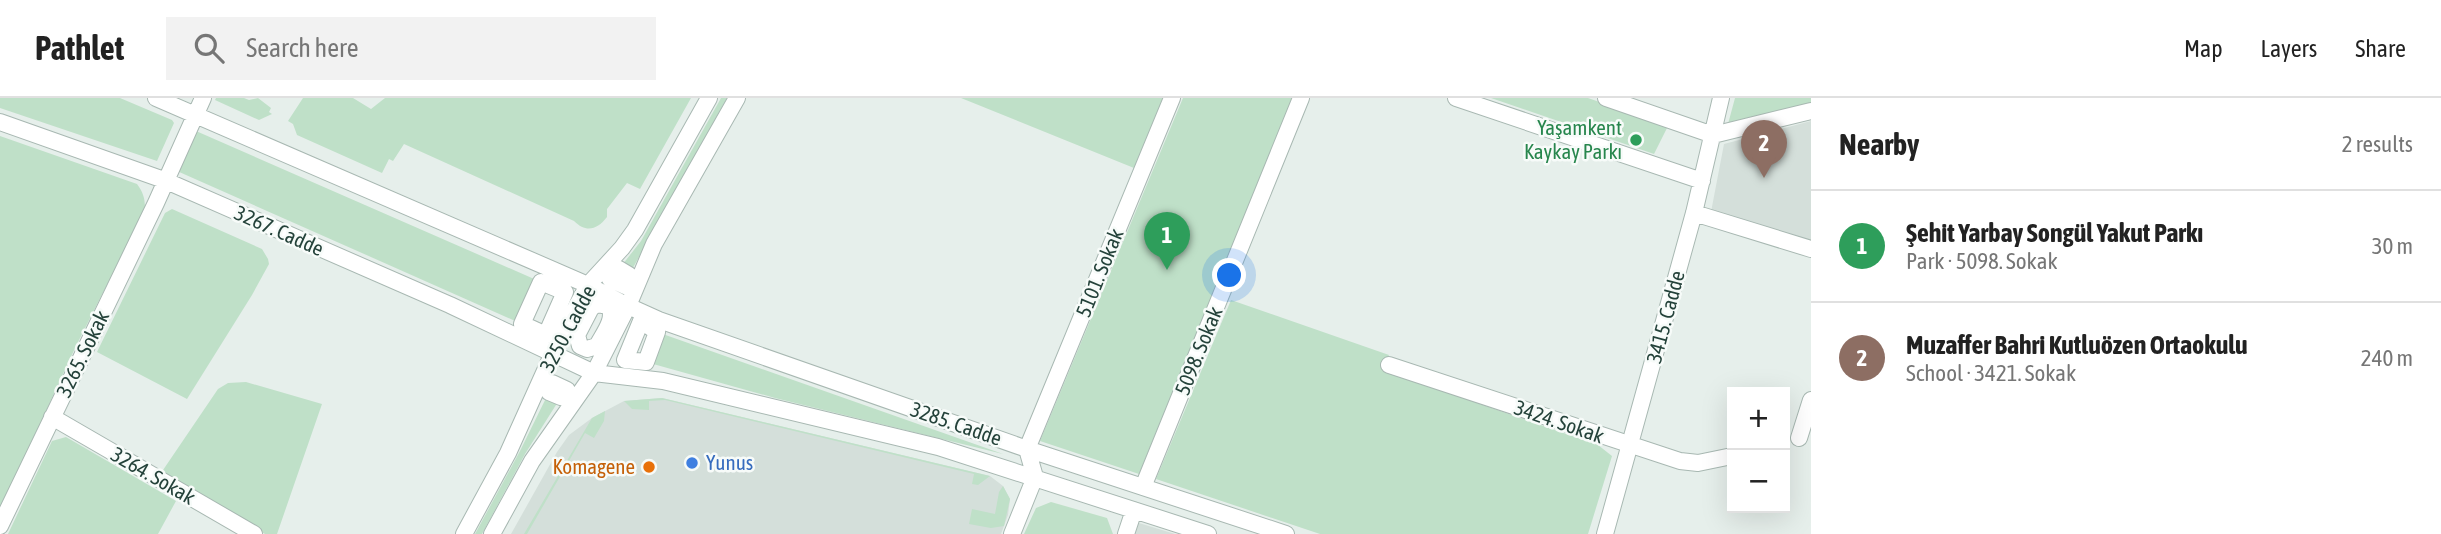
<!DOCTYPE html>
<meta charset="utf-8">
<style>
:root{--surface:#fff;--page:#f2f2f2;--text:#222;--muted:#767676;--line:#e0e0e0;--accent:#0b8043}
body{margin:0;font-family:"Asap Condensed",sans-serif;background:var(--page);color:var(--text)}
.controls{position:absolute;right:21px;bottom:21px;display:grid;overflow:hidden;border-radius:0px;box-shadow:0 7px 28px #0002}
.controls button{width:63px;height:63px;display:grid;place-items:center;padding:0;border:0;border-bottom:2px solid var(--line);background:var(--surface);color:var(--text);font:35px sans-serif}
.you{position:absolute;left:1230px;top:178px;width:24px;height:24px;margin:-18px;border:5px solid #fff;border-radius:50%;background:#1a73e8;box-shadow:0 0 0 10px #1a73e833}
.badge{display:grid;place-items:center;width:46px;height:46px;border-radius:50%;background:var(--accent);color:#fff;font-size:23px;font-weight:700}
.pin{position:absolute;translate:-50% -58px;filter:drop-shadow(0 2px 4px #0008)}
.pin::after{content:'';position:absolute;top:37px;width:24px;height:21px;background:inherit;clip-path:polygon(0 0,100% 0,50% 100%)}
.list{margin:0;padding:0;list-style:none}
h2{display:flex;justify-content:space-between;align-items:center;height:91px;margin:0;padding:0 28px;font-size:30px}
h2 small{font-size:23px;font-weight:400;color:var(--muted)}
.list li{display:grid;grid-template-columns:46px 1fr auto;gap:21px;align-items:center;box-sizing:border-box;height:112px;padding:0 28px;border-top:2px solid var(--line)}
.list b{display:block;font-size:26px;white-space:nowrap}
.list p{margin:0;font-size:23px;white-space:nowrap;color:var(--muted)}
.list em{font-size:23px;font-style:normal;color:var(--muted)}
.icon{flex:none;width:38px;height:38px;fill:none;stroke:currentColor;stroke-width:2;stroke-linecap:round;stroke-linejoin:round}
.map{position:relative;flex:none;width:1811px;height:436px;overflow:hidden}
header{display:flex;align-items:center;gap:42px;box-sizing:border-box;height:98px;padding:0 35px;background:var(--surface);border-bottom:2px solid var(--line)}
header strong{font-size:33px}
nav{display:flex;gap:38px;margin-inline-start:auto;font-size:24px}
.search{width:490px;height:63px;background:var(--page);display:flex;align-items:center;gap:18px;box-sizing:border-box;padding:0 24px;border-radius:0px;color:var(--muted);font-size:26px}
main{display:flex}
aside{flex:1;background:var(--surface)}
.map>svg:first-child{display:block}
.built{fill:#d4dfda}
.green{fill:#bfe0c8}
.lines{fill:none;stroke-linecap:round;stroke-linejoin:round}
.minor-casing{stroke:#a8b8b2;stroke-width:18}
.minor{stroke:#fff;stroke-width:16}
.leisure-dot{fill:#2e9e5b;stroke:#f7fbf9;stroke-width:2.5}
.shop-dot{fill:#3f7fe0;stroke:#f7fbf9;stroke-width:2.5}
.food-dot{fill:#e8710a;stroke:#f7fbf9;stroke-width:2.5}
.labels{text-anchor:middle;stroke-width:5;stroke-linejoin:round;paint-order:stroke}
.leisure-label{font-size:21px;fill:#27864d;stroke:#f7fbf9;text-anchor:end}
.street-label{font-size:21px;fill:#24423a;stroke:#f7fbf9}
.shop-label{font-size:21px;fill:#366cbe;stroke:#f7fbf9;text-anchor:start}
.food-label{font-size:21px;fill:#c56008;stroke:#f7fbf9;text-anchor:end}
</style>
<header>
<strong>Pathlet</strong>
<div class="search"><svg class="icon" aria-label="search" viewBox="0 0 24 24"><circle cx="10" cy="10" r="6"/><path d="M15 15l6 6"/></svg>Search here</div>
<nav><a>Map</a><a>Layers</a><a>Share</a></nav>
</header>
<main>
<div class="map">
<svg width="1811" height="436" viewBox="0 0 1811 436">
<rect width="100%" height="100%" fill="#e6efeb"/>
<!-- built -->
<path class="built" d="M 1811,23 L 1811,145 L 1711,114 L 1724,46 Z
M 662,300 L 990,378 L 1003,388 L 1010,401 L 1008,417 L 1001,436 L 511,436 L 557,354 L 569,337 L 592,320 L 624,303 Z
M 1139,425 L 1175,436 L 1130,436 L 1132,431 Z"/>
<!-- green -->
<path class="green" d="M 0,0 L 120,0 L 172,22 L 174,25 L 157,63 L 0,10 Z
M 216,0 L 244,0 L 249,2 L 258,0 L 271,10 L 269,14 L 272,16 L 259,22 L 215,2 Z
M 303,0 L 353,0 L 371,11 L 385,0 L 691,0 L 640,91 L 627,85 L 607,111 L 607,119 C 597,132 586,135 574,123 L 404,46 L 393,63 L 389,61 L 382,75 L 297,37 L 293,26 L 288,23 Z
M 721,0 L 727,0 L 629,177 L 619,171 L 641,143 Z
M 961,0 L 1163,0 L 1134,70 Z
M 1183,0 L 1293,0 L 1139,376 L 1040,343 Z
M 1491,0 L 1588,0 L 1668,28 L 1654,56 Z
M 1735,0 L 1811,0 L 1811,6 L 1728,26 Z
M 196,33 L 541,184 L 522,226 L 177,73 Z
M 0,38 L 137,86 C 143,94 145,100 145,111 L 76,248 L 0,412 Z
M 172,111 L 262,151 L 268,161 L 269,166 L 252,197 L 187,301 L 97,254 L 165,115 Z
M 1231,202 L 1389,257 L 1382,272 L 1598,347 L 1612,358 L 1588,436 L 1320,436 L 1156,381 Z
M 657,234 L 1003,356 L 775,300 L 646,264 Z
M 246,284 L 322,306 L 277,436 L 265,436 L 161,375 L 218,291 L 228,285 Z
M 549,294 L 561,299 L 525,356 L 482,436 L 475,436 L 520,353 Z
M 662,300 L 990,378 L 978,387 L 972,386 L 974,376 L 665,302 L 649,303 L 649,312 L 632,311 L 624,303 Z
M 605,313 L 604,323 L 594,340 L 585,335 L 527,436 L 524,436 L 592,320 Z
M 66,339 L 176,403 L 158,436 L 8,436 L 52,343 Z
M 1003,388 L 1010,401 L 1004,428 L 991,430 L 969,426 L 972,411 L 995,416 L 999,394 Z
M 1051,404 L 1107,420 L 1113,436 L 1024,436 L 1036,410 Z"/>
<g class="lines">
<!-- minor casing -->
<g class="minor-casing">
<path id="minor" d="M 156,0 L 588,187 L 628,208 L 659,222 L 1027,351 L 1286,436
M 1456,0 L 1702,83
M 1606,0 L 1713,37 L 1811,13
M 0,24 L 164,82 L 450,207 L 594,275 L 663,283 L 938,349 L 1208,436
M 1694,115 L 1811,151
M 619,171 L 629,177 L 625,188 L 610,181 Z
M 541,184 L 565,194 L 546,237 L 522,226 Z
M 597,206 L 609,208 C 616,221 603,236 597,248 L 587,251 L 580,248 L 577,237 L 591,210 Z
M 641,223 L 657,234 L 646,264 L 625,262 Z
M 1389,267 L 1680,363 L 1698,365 L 1732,358
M 552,285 L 567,292 L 561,299 L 549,294 Z
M 52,319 L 254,436
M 1799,340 L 1811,302
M 1143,389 L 1301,0
M 0,428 L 156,105 L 203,0
M 464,436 L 508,355 L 562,235 L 588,187 L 622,150 L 635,132 L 709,0
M 492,436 L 532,363 L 594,275 L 628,208 L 654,146 L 737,0
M 1012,436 L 1035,379 L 1027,351 L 1172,0
M 1126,436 L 1134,412
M 1605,436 L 1694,115 L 1721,0"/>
</g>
<!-- minor -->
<use href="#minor" class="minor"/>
</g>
<!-- markers -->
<circle class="leisure-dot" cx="1636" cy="42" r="7"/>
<circle class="shop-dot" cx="692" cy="365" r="7"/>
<circle class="food-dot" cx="649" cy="369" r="7"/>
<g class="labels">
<!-- leisure labels -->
<g class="leisure-label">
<text x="1622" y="37">Yaşamkent<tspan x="1622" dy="24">Kaykay Parkı</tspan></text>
</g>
<!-- street labels -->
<g class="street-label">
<text transform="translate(279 133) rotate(24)" y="7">3267. Cadde</text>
<text transform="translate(1100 175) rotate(-68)" y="7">5101. Sokak</text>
<text transform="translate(1666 219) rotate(-75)" y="7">3415. Cadde</text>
<text transform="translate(568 231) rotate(-62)" y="7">3250. Cadde</text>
<text transform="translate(1199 253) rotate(-68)" y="7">5098. Sokak</text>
<text transform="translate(83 256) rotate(-64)" y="7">3265. Sokak</text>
<text transform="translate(1559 324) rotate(19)" y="7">3424. Sokak</text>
<text transform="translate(956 326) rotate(19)" y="7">3285. Cadde</text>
<text transform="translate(153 378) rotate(30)" y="7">3264. Sokak</text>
</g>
<!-- shop labels -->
<g class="shop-label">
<text x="706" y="372">Yunus</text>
</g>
<!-- food labels -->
<g class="food-label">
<text x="635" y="376">Komagene</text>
</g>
</g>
</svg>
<div class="controls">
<button>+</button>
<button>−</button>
</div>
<div class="you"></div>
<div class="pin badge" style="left:1167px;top:172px;background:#2e9e5b">1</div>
<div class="pin badge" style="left:1764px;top:80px;background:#8d6e63">2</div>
</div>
<aside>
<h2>Nearby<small>2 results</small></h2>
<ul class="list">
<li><span class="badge" style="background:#2e9e5b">1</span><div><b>Şehit Yarbay Songül Yakut Parkı</b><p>Park · 5098. Sokak</p></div><em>30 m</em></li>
<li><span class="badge" style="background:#8d6e63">2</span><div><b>Muzaffer Bahri Kutluözen Ortaokulu</b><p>School · 3421. Sokak</p></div><em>240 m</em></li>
</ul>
</aside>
</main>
